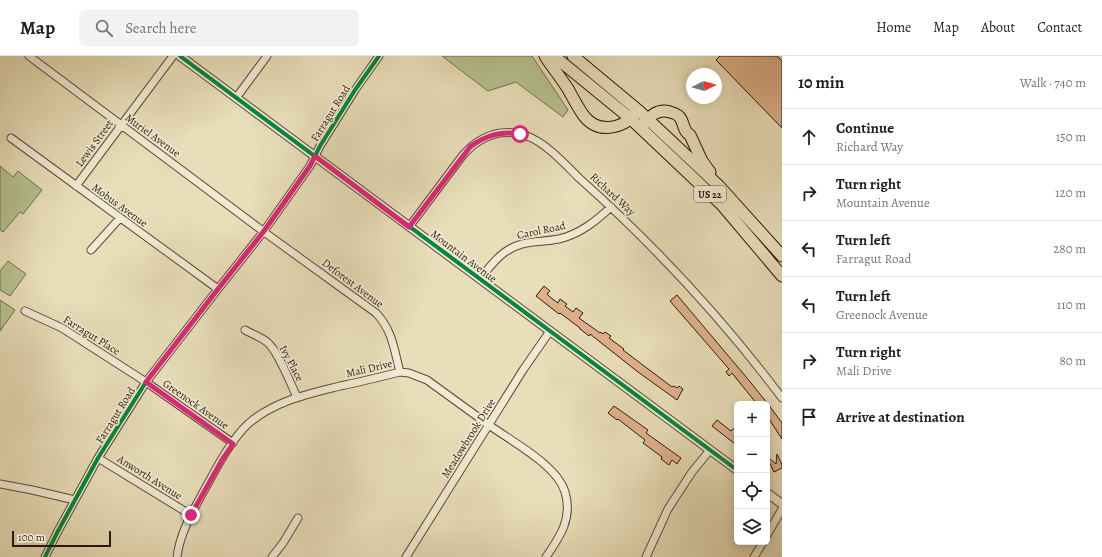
<!DOCTYPE html>
<meta charset="utf-8">
<style>
:root{--surface:#fff;--page:#f2f2f2;--text:#222;--muted:#767676;--line:#e0e0e0}
body{margin:0;font-family:Alegreya,serif;background:var(--page);color:var(--text)}
.controls{position:absolute;right:12px;bottom:12px;display:grid;overflow:hidden;border-radius:6px;box-shadow:0 2px 10px #0003}
.controls button{width:36px;height:36px;display:grid;place-items:center;padding:0;border:0;border-bottom:1px solid var(--line);background:var(--surface);color:var(--text);font:20px sans-serif}
.compass{position:absolute;left:686px;top:12px;width:36px;height:36px;border-radius:50%;background:var(--surface);box-shadow:0 2px 10px #0003;rotate:85deg}
.scale{position:absolute;left:12px;bottom:10px;width:99px;box-sizing:border-box;padding-left:4px;border:2px solid #30170d;border-top:0;font-size:11px;line-height:14px;white-space:nowrap;color:#30170d;-webkit-text-stroke:3px #f0ead2;paint-order:stroke}
.stop{position:absolute;width:12px;height:12px;margin:-9px;border:3px solid #db2777;border-radius:50%;background:#fff}
.stop.end{background:#db2777;border-color:#fff;box-shadow:0 1px 4px #0008}
.list{margin:0;padding:0;list-style:none}
h2{display:flex;justify-content:space-between;align-items:center;height:52px;margin:0;padding:0 16px;font-size:17px}
h2 small{font-size:13px;font-weight:400;color:var(--muted)}
.list li{display:grid;grid-template-columns:26px 1fr auto;gap:12px;align-items:center;box-sizing:border-box;height:56px;padding:0 16px;border-top:1px solid var(--line)}
.list b{display:block;font-size:15px;white-space:nowrap}
.list p{margin:0;font-size:13px;white-space:nowrap;color:var(--muted)}
.list em{font-size:13px;font-style:normal;color:var(--muted)}
.icon{flex:none;width:22px;height:22px;fill:none;stroke:currentColor;stroke-width:2;stroke-linecap:round;stroke-linejoin:round}
.map{position:relative;flex:none;width:782px;height:501px;overflow:hidden}
header{display:flex;align-items:center;gap:24px;box-sizing:border-box;height:56px;padding:0 20px;background:var(--surface);border-bottom:1px solid var(--line)}
header strong{font-size:19px}
nav{display:flex;gap:22px;margin-inline-start:auto;font-size:14px}
.search{width:280px;height:36px;background:var(--page);display:flex;align-items:center;gap:10px;box-sizing:border-box;padding:0 14px;border-radius:6px;color:var(--muted);font-size:15px}
main{display:flex}
aside{flex:1;background:var(--surface)}
.map>svg:first-child{display:block}
.green{fill:#b5c190;stroke:#726c4e}
.building{fill:#dfb28c;stroke:#30170d}
.lines{fill:none;stroke-linecap:round;stroke-linejoin:round}
.minor-casing{stroke:#5e4938;stroke-width:9}
.tertiary-casing{stroke:#5e4938;stroke-width:10}
.trunk-casing{stroke:#30170d;stroke-width:13}
.minor{stroke:#f0ead2;stroke-width:7}
.tertiary{stroke:#f0ead2;stroke-width:8}
.trunk{stroke:#e8deb9;stroke-width:11}
.cycleway-casing{stroke:#f0ead2;stroke-width:6}
.cycleway{stroke:#00873e;stroke-width:4}
.route{stroke:#db2777;stroke-width:5}
.labels{text-anchor:middle;stroke-width:3.5;stroke-linejoin:round;paint-order:stroke}
.shield{fill:#f0ead2;stroke:#6a5648;stroke-width:1}
.shield-label{font-size:10px;font-weight:bold;fill:#30170d}
.street-label{font-size:11px;fill:#30170d;stroke:#f0ead2}
</style>
<header>
<strong>Map</strong>
<div class="search"><svg class="icon" aria-label="search" viewBox="0 0 24 24"><circle cx="10" cy="10" r="6"/><path d="M15 15l6 6"/></svg>Search here</div>
<nav><a>Home</a><a>Map</a><a>About</a><a>Contact</a></nav>
</header>
<main>
<div class="map">
<svg width="782" height="501" viewBox="0 0 782 501">
<rect width="100%" height="100%" fill="#e8deb9"/>
<filter id="stains"><feTurbulence type="fractalNoise" baseFrequency=".005" numOctaves="4"/><feColorMatrix values="0 0 0 0 .2 0 0 0 0 .09 0 0 0 0 .02 0 0 0 .5 -.17"/></filter>
<radialGradient id="worn" r=".72"><stop offset=".6" stop-color="#630" stop-opacity="0"/><stop offset="1" stop-color="#630" stop-opacity=".3"/></radialGradient>
<!-- green -->
<path class="green" d="M 442,0 L 532,0 L 568,54 L 563,61 L 516,26 L 488,35 Z
M 0,110 L 13,121 L 18,115 L 42,134 L 23,158 L 20,156 L 3,176 L 0,174 Z
M 8,205 L 26,218 L 10,240 L 0,234 L 0,215 Z
M 0,244 L 15,254 L 0,275 Z"/>
<!-- building -->
<path class="building" d="M 720,0 L 777,0 L 782,5 L 782,72 L 716,4 Z
M 544,230 L 550,235 L 547,238 L 550,241 L 558,247 L 560,243 L 567,248 L 565,250 L 573,256 L 576,252 L 583,257 L 579,262 L 600,277 L 601,276 L 603,278 L 605,276 L 611,280 L 609,282 L 624,293 L 623,294 L 672,331 L 674,330 L 677,332 L 679,330 L 683,333 L 677,344 L 638,316 L 590,278 L 589,280 L 580,273 L 580,272 L 560,257 L 559,258 L 536,240 Z
M 677,239 L 747,322 L 768,348 L 782,367 L 782,383 L 767,360 L 767,348 L 757,348 L 736,322 L 732,317 L 729,320 L 726,316 L 729,313 L 670,245 Z
M 614,350 L 648,374 L 646,377 L 681,402 L 677,408 L 672,404 L 669,409 L 661,403 L 662,401 L 643,387 L 645,384 L 618,363 L 617,364 L 608,357 Z
M 717,364 L 731,375 L 734,372 L 737,374 L 737,384 L 735,388 L 712,370 Z
M 777,398 L 782,409 L 782,412 L 774,416 L 767,401 L 776,408 Z"/>
<g class="lines">
<!-- minor casing -->
<g class="minor-casing">
<path id="minor" d="M 29,0 L 271,181 L 376,257 C 393,275 394,294 400,316
M 236,42 L 267,0
M 11,82 L 218,233
M 76,130 L 173,0
M 409,171 L 463,99 C 480,80 501,71 527,80 C 546,87 565,108 579,122 C 653,188 722,262 782,342
M 91,194 L 120,162
M 480,223 C 488,213 495,203 505,196 C 524,183 538,187 559,183 C 580,178 596,165 611,151
M 25,255 L 62,272 L 146,326 L 233,387
M 245,274 C 252,278 261,281 267,286 C 279,296 290,327 297,341
M 98,402 L 191,459
M 0,428 L 32,434 L 75,444
M 767,479 L 782,453
M 45,501 L 58,475 L 98,402 L 146,326 L 218,233 L 264,175 L 310,110 L 320,90 L 355,34 L 379,0
M 177,501 C 180,476 194,453 206,431 C 217,411 231,384 248,368 C 274,345 308,338 340,330 C 360,326 380,321 400,316 L 409,317 L 427,324 C 448,339 468,354 489,369 C 511,385 557,409 565,436 C 573,462 560,481 546,501
M 272,501 L 283,487 L 298,462
M 406,501 L 523,314 L 550,275
M 646,501 L 668,453 L 692,416 L 710,394
M 754,501 L 763,486"/>
</g>
<!-- tertiary casing -->
<g class="tertiary-casing">
<path id="tertiary" d="M 180,0 L 737,414
M 767,437 L 782,448"/>
</g>
<!-- trunk casing -->
<g class="trunk-casing">
<path id="trunk" d="M 545,0 C 552,11 561,22 568,33 C 573,42 578,52 584,60 C 598,78 622,73 635,58
M 554,0 L 631,63 L 686,115 L 722,149 L 782,220
M 573,0 L 639,55 L 719,130 L 782,200
M 643,69 C 650,60 658,52 670,56 C 674,57 679,59 681,63 C 684,69 684,76 690,79 L 702,105 L 710,116"/>
</g>
<!-- minor -->
<use href="#minor" class="minor"/>
<!-- tertiary -->
<use href="#tertiary" class="tertiary"/>
<!-- trunk -->
<use href="#trunk" class="trunk"/>
<!-- cycleway casing -->
<g class="cycleway-casing">
<path id="cycleway" d="M 180,0 L 737,414
M 45,501 L 58,475 L 98,402 L 146,326 L 218,233 L 264,175 L 310,110 L 320,90 L 355,34 L 379,0"/>
</g>
<!-- cycleway -->
<use href="#cycleway" class="cycleway"/>
</g>
<g class="lines">
<!-- route -->
<path class="route" d="M 191,459 L 222,404 L 233,388 L 146,326 L 218,233 L 264,175 L 310,110 L 315,100 L 409,171 L 470,91 C 486,79 501,75 520,78"/>
</g>
<g class="labels">
<!-- shield labels -->
<rect class="shield" x="694" y="130" width="32" height="16" rx="3"/>
<g class="shield-label">
<text x="710" y="142">US 22</text>
</g>
<!-- street labels -->
<g class="street-label">
<text transform="translate(330 57) rotate(-58)" y="4">Farragut Road</text>
<text transform="translate(153 79) rotate(36)" y="4">Muriel Avenue</text>
<text transform="translate(94 87) rotate(-54)" y="4">Lewis Street</text>
<text transform="translate(613 138) rotate(43)" y="4">Richard Way</text>
<text transform="translate(120 149) rotate(36)" y="4">Mobus Avenue</text>
<text transform="translate(541 174) rotate(-12)" y="4">Carol Road</text>
<text transform="translate(464 200) rotate(37)" y="4">Mountain Avenue</text>
<text transform="translate(353 227) rotate(37)" y="4">Deforest Avenue</text>
<text transform="translate(92 279) rotate(32)" y="4">Farragut Place</text>
<text transform="translate(292 307) rotate(62)" y="4">Ivy Place</text>
<text transform="translate(369 312) rotate(-13)" y="4">Mali Drive</text>
<text transform="translate(196 348) rotate(35)" y="4">Greenock Avenue</text>
<text transform="translate(115 359) rotate(-58)" y="4">Farragut Road</text>
<text transform="translate(468 382) rotate(-58)" y="4">Meadowbrook Drive</text>
<text transform="translate(150 421) rotate(32)" y="4">Anworth Avenue</text>
</g>
</g>
<rect width="100%" height="100%" filter="url(#stains)"/>
<rect width="100%" height="100%" fill="url(#worn)"/>
</svg>
<div class="controls">
<button>+</button>
<button>−</button>
<button><svg class="icon" aria-label="locate" viewBox="0 0 24 24"><circle cx="12" cy="12" r="6"/><path d="M12 2v4M12 18v4M2 12h4M18 12h4"/></svg></button>
<button><svg class="icon" aria-label="layers" viewBox="0 0 24 24"><path d="M12 4l9 5-9 5-9-5zM3 14l9 5 9-5"/></svg></button>
</div>
<svg class="compass" viewBox="-18 -18 36 36"><path d="M0-13l5 13h-10z" fill="#e53935"/><path d="M0 13l5-13h-10z" fill="#767676"/></svg>
<div class="scale">100 m</div>
<div class="stop" style="left:520px;top:78px"></div>
<div class="stop end" style="left:191px;top:459px"></div>
</div>
<aside>
<h2>10 min<small>Walk · 740 m</small></h2>
<ul class="list">
<li><svg class="icon" aria-label="ahead" viewBox="0 0 24 24"><path d="M12 20V5M6 11l6-6 6 6"/></svg><div><b>Continue</b><p>Richard Way</p></div><em>150 m</em></li>
<li><svg class="icon" aria-label="right" viewBox="0 0 24 24"><path d="M7 20v-9h11M14 6l5 5-5 5"/></svg><div><b>Turn right</b><p>Mountain Avenue</p></div><em>120 m</em></li>
<li><svg class="icon" aria-label="left" viewBox="0 0 24 24"><path d="M17 20v-9H6M10 6l-5 5 5 5"/></svg><div><b>Turn left</b><p>Farragut Road</p></div><em>280 m</em></li>
<li><svg class="icon" aria-label="left" viewBox="0 0 24 24"><path d="M17 20v-9H6M10 6l-5 5 5 5"/></svg><div><b>Turn left</b><p>Greenock Avenue</p></div><em>110 m</em></li>
<li><svg class="icon" aria-label="right" viewBox="0 0 24 24"><path d="M7 20v-9h11M14 6l5 5-5 5"/></svg><div><b>Turn right</b><p>Mali Drive</p></div><em>80 m</em></li>
<li><svg class="icon" aria-label="arrive" viewBox="0 0 24 24"><path d="M6 21V4h12l-3 4 3 4H6"/></svg><div><b>Arrive at destination</b></div></li>
</ul>
</aside>
</main>
